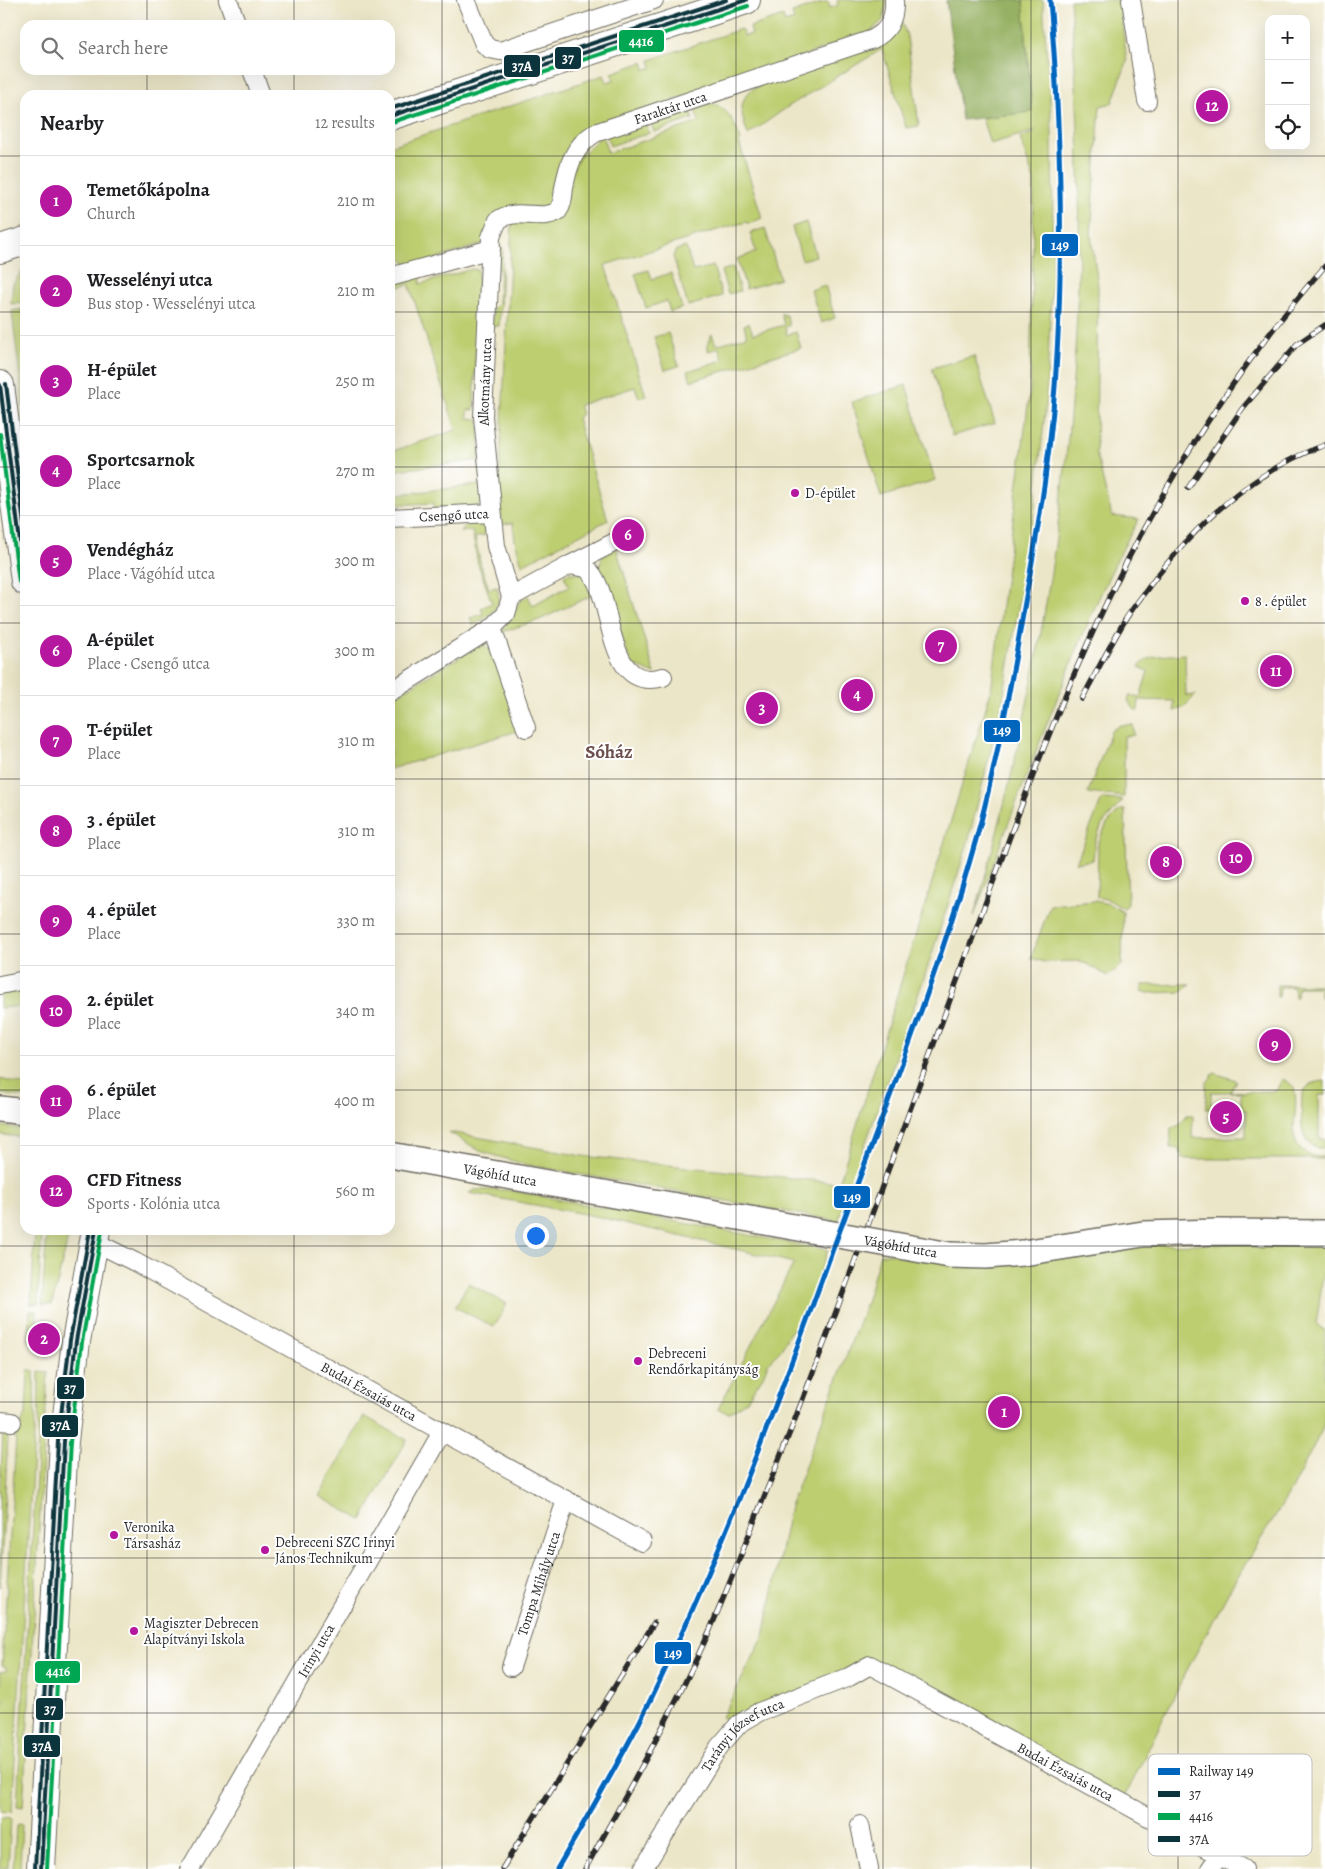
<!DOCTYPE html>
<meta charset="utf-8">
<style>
:root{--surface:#fff;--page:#f2f2f2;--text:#202124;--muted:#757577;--line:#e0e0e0;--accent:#b5179e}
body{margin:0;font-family:Alegreya,serif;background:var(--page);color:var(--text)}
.controls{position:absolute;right:15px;top:15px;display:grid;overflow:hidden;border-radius:10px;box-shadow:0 5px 20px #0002}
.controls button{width:45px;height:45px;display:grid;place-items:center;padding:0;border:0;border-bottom:1px solid var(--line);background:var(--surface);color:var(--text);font:25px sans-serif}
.you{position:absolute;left:535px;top:1235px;width:18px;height:18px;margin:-12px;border:4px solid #fff;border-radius:50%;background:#1a73e8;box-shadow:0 0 0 8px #1a73e833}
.badge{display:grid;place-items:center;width:32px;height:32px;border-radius:50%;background:var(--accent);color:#fff;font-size:16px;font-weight:700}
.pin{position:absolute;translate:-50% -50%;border:2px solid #fff;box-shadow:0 1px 5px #0006}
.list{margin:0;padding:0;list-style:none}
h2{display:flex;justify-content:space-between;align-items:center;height:65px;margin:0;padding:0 20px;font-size:21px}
h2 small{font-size:16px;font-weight:400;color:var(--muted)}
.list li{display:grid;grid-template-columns:32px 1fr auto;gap:15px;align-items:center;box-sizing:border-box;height:90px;padding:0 20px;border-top:1px solid var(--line)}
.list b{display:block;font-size:19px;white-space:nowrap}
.list p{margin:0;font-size:16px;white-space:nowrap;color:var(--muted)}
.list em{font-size:16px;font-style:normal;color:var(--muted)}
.icon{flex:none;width:28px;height:28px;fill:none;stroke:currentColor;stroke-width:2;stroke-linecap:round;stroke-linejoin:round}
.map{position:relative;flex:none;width:1325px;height:1869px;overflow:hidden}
.search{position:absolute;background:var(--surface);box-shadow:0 5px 20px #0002;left:20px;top:20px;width:375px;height:55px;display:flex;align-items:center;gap:12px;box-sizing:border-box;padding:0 18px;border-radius:15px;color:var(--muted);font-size:19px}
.panel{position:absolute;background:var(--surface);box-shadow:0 5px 20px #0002;left:20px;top:90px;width:375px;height:1145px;border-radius:15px}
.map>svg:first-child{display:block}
.green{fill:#bdce71;stroke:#747c4e}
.forest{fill:#96b163;stroke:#606e47}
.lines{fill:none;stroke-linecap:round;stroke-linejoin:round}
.street-casing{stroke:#6f6c62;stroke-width:20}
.secondary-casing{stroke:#6f6c62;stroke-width:28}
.primary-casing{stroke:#6f6c62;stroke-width:30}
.street{stroke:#fff;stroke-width:18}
.secondary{stroke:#fff;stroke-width:25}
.primary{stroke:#fff;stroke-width:28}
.rail-casing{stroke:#2b2b2b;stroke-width:5.5}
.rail{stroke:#fff;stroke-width:4;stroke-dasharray:11;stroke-linecap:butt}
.secondary-bridge-casing{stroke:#6f6c62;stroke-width:28;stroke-linecap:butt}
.secondary-bridge{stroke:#fff;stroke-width:25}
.bus-1-casing{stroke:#fff;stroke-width:8}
.bus-2-casing{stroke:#fff;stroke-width:8}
.bus-3-casing{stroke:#fff;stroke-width:8}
.bus-1{stroke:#0c343d;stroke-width:4}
.bus-2{stroke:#00a651;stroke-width:4}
.bus-3{stroke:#0c343d;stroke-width:4}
.rail-1-casing{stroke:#fff;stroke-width:9}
.rail-1{stroke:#0065bd;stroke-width:5}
.grid{fill:none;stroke:#2b2b2b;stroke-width:1;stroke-opacity:0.55}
.poi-dot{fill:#b5179e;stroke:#fff;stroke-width:2}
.labels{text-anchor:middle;stroke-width:4;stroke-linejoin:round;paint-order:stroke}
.street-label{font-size:14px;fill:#2b2b2b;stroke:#fff}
.poi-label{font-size:14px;fill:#2b2b2b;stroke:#fff;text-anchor:start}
.district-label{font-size:19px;font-weight:bold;fill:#6c504e;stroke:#fff}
.key{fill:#fff;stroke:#bfbfbf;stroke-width:1}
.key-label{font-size:14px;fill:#2b2b2b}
.line-badge{stroke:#fff;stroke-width:2}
.badge-label{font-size:14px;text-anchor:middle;font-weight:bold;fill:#fff}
</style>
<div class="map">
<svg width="1325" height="1869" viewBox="0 0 1325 1869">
<rect width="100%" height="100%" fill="#fff"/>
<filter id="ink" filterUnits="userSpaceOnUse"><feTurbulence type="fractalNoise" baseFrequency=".02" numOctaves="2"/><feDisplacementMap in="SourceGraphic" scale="10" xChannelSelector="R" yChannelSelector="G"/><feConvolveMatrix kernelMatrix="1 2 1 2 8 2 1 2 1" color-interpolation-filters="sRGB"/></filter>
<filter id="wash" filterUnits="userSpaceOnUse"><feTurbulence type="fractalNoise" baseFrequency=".0096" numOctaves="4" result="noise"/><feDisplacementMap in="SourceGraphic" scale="20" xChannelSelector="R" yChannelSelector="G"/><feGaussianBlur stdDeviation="1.12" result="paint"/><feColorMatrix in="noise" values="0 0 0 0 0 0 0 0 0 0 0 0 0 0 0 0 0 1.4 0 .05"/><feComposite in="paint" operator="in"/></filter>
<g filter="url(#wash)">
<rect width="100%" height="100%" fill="#ece6c8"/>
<!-- green -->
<path class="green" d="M 837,0 L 887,0 L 883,20 L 869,33 L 596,127 L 557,199 L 550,207 L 513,207 L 482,244 L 411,267 L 400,258 L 390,261 L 390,146 L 604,75 L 607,82 L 614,80 L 612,73 L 643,62 L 645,69 L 652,68 L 650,60 L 741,29 L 744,36 L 752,34 L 750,27 L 783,16 L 785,23 L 794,20 L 792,13 L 828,1 L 830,8 L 838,5 Z
M 1023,0 L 1043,0 L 1052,131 L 1053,258 L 1046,404 L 1034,514 L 1002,705 L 967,846 L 923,981 L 838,1221 L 523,1164 L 480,1151 L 449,1132 L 582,1156 L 839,1183 L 991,691 L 1030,390 L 1034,181 L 1020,138 L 1034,133 L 1034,131 L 990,144 L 982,118 L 1032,111 Z
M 1070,0 L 1119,0 L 1127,62 L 1112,103 L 1100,106 L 1091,235 L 1098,286 L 1096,453 L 1112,516 L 1139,519 C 1109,571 1086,626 1064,682 C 1032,759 1003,838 974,916 C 1062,613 1098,315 1070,0 Z
M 900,18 L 907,36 L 919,126 L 906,128 L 882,49 L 789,106 L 748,135 C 743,119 736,104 751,90 Z
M 708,103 C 729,106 734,123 741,140 L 739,142 L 762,218 L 748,224 L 747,222 L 727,227 L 605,265 L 646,396 L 639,398 L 635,387 L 579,405 L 582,414 L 577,418 L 608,520 L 522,565 L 515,541 L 513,523 L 501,524 L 496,481 L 499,481 L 512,221 L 545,222 L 573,164 L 602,135 L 608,153 L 699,122 L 694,106 Z
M 689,108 L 693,119 L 654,132 L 650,120 Z
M 646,121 L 649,133 L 610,146 L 606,134 Z
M 806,222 L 816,256 L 802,260 L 792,227 Z
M 765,228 L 780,279 L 746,289 L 737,259 L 756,252 L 750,233 Z
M 686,247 L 693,271 L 713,266 L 722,296 L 688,306 L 673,256 L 676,250 Z
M 496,248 L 503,248 L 499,326 L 492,326 L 493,309 L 498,304 L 500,270 L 495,264 Z
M 25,267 L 25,302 L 11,304 L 13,284 Z
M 733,267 L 740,291 L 728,294 L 721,271 Z
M 472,269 L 478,270 L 474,410 L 468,410 L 468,418 L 479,419 L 480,460 L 390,471 L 390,452 L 456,430 L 409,284 L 390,290 L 390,282 L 422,273 L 420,284 Z
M 649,270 L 652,279 L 671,273 L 682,308 L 670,312 L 667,301 L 646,308 L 635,274 Z
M 825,285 L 835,318 L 821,323 L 811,290 Z
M 25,309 L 25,420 L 12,311 Z
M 781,313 L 787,316 L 789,325 L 785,327 L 787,335 L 796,332 L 801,348 L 691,381 L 688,371 L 723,360 L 719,348 L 708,351 L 708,342 L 712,334 L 716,345 L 747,336 L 744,325 L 749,323 L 753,334 L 784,325 Z
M 668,333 L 679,366 L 665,370 L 654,337 Z
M 974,356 L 995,423 L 952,436 L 932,368 Z
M 906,385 L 935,480 L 881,497 L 852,402 Z
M 487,484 L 485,499 L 476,507 L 434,510 L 433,503 L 390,505 L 390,495 Z
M 472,522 C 480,522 486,527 487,535 L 475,537 L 481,566 L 489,589 L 497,587 C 504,607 488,617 473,625 L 470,618 L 483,614 L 481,608 L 492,603 L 478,564 L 472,531 L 461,532 L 465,526 Z
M 616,547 L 655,674 L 631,664 L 599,570 L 602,557 Z
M 569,573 L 581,573 L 595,594 L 539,620 L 502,632 L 520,601 L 528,596 L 533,606 L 569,586 L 564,576 Z
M 483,645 L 492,649 L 521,730 L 390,769 L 390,699 L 478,646 Z
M 1185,654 L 1186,696 L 1196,695 L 1183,708 L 1174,711 L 1174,701 L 1139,700 L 1138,710 L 1135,710 L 1128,701 L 1130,695 L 1140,698 L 1148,671 L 1139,667 C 1149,653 1169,656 1185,654 Z
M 1120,725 L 1133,725 L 1134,735 L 1124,736 L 1124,797 L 1088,793 L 1111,731 Z
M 1102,799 L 1123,800 L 1102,825 L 1095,841 L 1093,860 L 1076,863 Z
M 1120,810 L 1125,810 L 1128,904 L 1124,909 L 1109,900 L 1097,897 L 1098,842 L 1107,824 Z
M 1095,901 L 1109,904 L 1123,912 L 1122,965 L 1108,976 L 1081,961 L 1044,962 L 1031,958 L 1050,905 Z
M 1190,984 L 1181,992 L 1148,993 L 1142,991 L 1142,985 Z
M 1277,985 L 1325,985 L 1323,997 L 1320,997 L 1320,987 L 1298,987 L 1297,997 L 1295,997 L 1294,987 L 1280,987 L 1279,997 L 1277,997 Z
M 25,989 L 25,1006 L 0,1008 L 0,994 Z
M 1214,1073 L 1236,1080 L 1230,1092 L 1276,1091 L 1282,1079 C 1287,1081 1292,1084 1294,1089 C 1302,1113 1276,1157 1325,1157 L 1325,1159 L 1183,1159 L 1179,1148 L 1170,1148 L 1171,1128 L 1178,1126 L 1187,1115 L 1193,1115 L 1192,1138 L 1246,1137 L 1246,1110 L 1241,1110 L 1241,1092 L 1211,1092 L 1211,1109 L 1206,1109 L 1206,1084 Z
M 0,1079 L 25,1085 L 25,1097 L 0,1094 Z
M 1325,1081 L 1325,1095 L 1319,1095 L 1319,1139 L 1325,1139 L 1325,1148 C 1296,1151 1302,1114 1302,1095 C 1307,1084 1314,1082 1325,1081 Z
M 0,1126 L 25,1129 L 25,1137 L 0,1135 Z
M 475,1190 L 508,1190 L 828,1250 L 805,1315 L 789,1334 L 780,1351 L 768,1363 L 763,1376 L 747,1400 L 729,1413 L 718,1409 L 794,1263 L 595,1216 L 469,1193 Z
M 35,1230 L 42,1230 L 38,1304 L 31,1304 Z
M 47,1230 L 70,1230 L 52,1305 L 42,1304 Z
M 1325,1242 L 1325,1262 L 1316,1325 L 1325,1330 L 1325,1424 L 1290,1492 L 1233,1584 L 1186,1672 L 1122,1803 L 887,1675 L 849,1677 L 739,1724 L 722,1717 L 764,1636 L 790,1506 L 866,1303 L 880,1254 L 1144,1245 Z
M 468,1283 L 507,1304 L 494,1327 L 455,1307 Z
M 30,1311 L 37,1311 L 36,1341 L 29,1341 Z
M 28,1371 L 34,1371 L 35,1418 L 12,1812 L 0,1811 L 0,1746 L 2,1740 L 0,1740 L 0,1705 L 4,1705 L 4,1700 L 0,1699 L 1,1672 L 6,1671 L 6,1666 L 2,1666 L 16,1437 L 26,1412 Z
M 39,1371 L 48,1372 L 23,1807 L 17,1806 L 38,1442 Z
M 364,1416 L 407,1440 L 362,1520 L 319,1496 Z
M 0,1427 L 12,1428 L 8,1436 L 0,1587 L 0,1486 L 3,1436 L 0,1435 Z
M 0,1817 L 11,1818 L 8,1869 L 0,1869 Z
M 18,1824 L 22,1824 L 20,1869 L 13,1869 L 16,1827 Z"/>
<!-- forest -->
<path class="forest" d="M 946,0 L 1023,0 L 1032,112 L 962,120 Z"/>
</g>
<g filter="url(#ink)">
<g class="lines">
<!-- street casing -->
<g class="street-casing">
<g id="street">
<path d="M 228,0 L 237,25"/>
<path d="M 466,0 L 484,44 L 490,49 L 500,51 L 654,0"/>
<path d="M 1131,0 L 1147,101"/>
<path d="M 252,70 L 261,95"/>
<path d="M 390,277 L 491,249"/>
<path id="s1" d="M 390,518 L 492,513"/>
<path d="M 570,565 L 621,539"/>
<path d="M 511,597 L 570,565 L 586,568 C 617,591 601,694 663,677"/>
<path d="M 492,628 L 526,728"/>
<path id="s2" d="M 390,692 L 492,628 L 506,614 L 511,597 L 496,546 L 483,417 L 491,237 L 498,220 C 516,207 540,222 558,211 C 563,204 563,196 564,188 C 568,165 574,146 595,133 L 873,39 C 889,31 895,18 894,0"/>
<path d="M 0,985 L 25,980"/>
<path id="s3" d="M 95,1242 L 135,1262 L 642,1542"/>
<path d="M 0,1421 L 12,1422"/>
<path id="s4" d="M 511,1667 L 566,1500"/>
<path d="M 860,1825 L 869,1869"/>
<path id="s5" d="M 190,1869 L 442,1432"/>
<path id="s6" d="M 643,1869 L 719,1747 L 739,1724 L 759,1712 L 849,1677 L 870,1665 L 1244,1869"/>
<path d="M 1210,1869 L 1219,1856"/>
</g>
</g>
<!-- secondary casing -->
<g class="secondary-casing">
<g id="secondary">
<path d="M 0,1109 L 25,1112"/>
<path id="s7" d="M 390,1155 L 755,1220"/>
<path d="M 950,1255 L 986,1256 L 1023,1253 L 1143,1234 L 1219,1232 L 1325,1233"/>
</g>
</g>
<!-- primary casing -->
<g class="primary-casing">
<path id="primary" d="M 390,116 L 746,0
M 0,249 L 25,241
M 0,385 L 25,581
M 41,1869 L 64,1441 L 76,1341 L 96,1230"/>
</g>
<!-- street -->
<use href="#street" class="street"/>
<!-- secondary -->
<use href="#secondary" class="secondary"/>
<!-- primary -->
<use href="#primary" class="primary"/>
<!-- rail casing -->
<g class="rail-casing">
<path id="rail" d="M 1188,488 L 1242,409 L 1297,344 L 1325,325
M 1082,699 C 1096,673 1109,647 1124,622 C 1131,610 1140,599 1148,588 C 1194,526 1251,471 1325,445
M 502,1869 L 654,1623
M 585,1869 C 629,1791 672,1713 709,1632 C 729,1586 747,1539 766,1492 C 831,1332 888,1169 947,1008 C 1003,857 1054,704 1127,561 C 1179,458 1249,353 1325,266"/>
</g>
<!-- rail -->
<use href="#rail" class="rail"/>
<!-- secondary-bridge casing -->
<g class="secondary-bridge-casing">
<g id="secondary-bridge">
<path id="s8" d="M 755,1220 L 950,1255"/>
</g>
</g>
<!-- secondary-bridge -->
<use href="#secondary-bridge" class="secondary-bridge"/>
<!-- bus-1 casing -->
<g class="bus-1-casing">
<path id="bus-1" d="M 390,116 L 746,0
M 0,385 L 25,581
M 41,1869 L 64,1441 L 76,1341 L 96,1230"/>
</g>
<!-- bus-2 casing -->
<g class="bus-2-casing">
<path id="bus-2" d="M 392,122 L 748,6
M 0,434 L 19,582
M 47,1869 L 70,1442 L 82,1342 L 102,1231"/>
</g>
<!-- bus-3 casing -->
<g class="bus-3-casing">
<path id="bus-3" d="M 390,109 L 726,0
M 6,384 L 25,532
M 35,1869 L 58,1441 L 70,1340 L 90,1230"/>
</g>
<!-- bus-1 -->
<use href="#bus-1" class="bus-1"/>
<!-- bus-2 -->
<use href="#bus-2" class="bus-2"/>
<!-- bus-3 -->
<use href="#bus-3" class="bus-3"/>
<!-- rail-1 casing -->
<g class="rail-1-casing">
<path id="rail-1" d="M 557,1869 C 585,1821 613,1773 639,1723 C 716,1570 775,1409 833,1249 C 885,1108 942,966 981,821 C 999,751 1012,679 1024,608 C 1039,524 1053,440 1057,354 C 1064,236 1060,118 1050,0"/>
</g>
<!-- rail-1 -->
<use href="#rail-1" class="rail-1"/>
</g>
</g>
<!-- grid -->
<path class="grid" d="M 147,0 L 147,25M 294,0 L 294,25M 442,0 L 442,1869M 589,0 L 589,1869M 736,0 L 736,1869M 883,0 L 883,1869M 1031,0 L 1031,1869M 1178,0 L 1178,1869M 147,70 L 147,95M 294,70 L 294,95M 0,156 L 25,156M 390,156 L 1325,156M 0,312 L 25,312M 390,312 L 1325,312M 0,467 L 25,467M 390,467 L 1325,467M 0,623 L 25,623M 390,623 L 1325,623M 0,779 L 25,779M 390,779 L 1325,779M 0,934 L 25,934M 390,934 L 1325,934M 0,1090 L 25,1090M 390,1090 L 1325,1090M 147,1230 L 147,1869M 294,1230 L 294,1869M 0,1246 L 1325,1246M 0,1402 L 1325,1402M 0,1558 L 1325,1558M 0,1713 L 1325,1713"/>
<!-- markers -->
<g class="poi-dot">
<circle cx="795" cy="493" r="5"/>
<circle cx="1245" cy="601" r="5"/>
<circle cx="638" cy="1361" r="5"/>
<circle cx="114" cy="1535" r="5"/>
<circle cx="265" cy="1550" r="5"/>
<circle cx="134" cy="1631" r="5"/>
</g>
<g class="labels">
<!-- street labels -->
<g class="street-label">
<text dy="5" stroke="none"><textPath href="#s2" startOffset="770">Faraktár utca</textPath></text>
<text dy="5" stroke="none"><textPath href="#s2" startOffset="376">Alkotmány utca</textPath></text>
<text dy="5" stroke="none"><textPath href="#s1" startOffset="64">Csengő utca</textPath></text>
<text dy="5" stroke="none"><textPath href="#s7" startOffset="112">Vágóhíd utca</textPath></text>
<text dy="5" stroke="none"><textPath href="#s8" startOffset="148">Vágóhíd utca</textPath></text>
<text dy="5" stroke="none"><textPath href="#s3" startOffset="312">Budai Ézsaiás utca</textPath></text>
<text dy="5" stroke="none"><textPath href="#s4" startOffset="88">Tompa Mihály utca</textPath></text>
<text dy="5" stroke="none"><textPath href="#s5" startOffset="252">Irinyi utca</textPath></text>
<text dy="5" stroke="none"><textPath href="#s6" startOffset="170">Tarányi József utca</textPath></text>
<text dy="5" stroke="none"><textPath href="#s6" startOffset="541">Budai Ézsaiás utca</textPath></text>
</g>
<!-- poi labels -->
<g class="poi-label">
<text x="805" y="498">D-épület</text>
<text x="1255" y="606">8 . épület</text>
<text x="648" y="1358">Debreceni<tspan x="648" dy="16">Rendőrkapitányság</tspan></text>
<text x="124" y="1532">Veronika<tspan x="124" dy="16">Társasház</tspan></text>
<text x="275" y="1547">Debreceni SZC Irinyi<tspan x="275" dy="16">János Technikum</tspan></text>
<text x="144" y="1628">Magiszter Debrecen<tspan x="144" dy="16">Alapítványi Iskola</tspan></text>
</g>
<!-- district labels -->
<g class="district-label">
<text x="609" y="758">Sóház</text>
</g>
</g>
<!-- legend -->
<rect x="1148" y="1754" width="164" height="102" rx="8" class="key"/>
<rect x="1158" y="1768" width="22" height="7" fill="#0065bd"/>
<rect x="1158" y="1791" width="22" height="6" fill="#0c343d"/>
<rect x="1158" y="1813" width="22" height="7" fill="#00a651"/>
<rect x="1158" y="1836" width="22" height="6" fill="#0c343d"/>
<g class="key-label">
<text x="1189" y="1776">Railway 149</text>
<text x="1189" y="1799">37</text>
<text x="1189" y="1821">4416</text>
<text x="1189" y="1844">37A</text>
</g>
<g class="line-badge">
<rect x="618" y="29" width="47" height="24" rx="5" fill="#00a651"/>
<rect x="554" y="46" width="28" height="24" rx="5" fill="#0c343d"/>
<rect x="503" y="54" width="38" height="24" rx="5" fill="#0c343d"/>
<rect x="1041" y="233" width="38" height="24" rx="5" fill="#0065bd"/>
<rect x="983" y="719" width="38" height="24" rx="5" fill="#0065bd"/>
<rect x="833" y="1185" width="38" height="24" rx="5" fill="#0065bd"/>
<rect x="56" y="1376" width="29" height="24" rx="5" fill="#0c343d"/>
<rect x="41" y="1414" width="38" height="24" rx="5" fill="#0c343d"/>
<rect x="654" y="1641" width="38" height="24" rx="5" fill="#0065bd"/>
<rect x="34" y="1660" width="47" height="24" rx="5" fill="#00a651"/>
<rect x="35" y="1697" width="29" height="24" rx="5" fill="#0c343d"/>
<rect x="23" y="1734" width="38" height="24" rx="5" fill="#0c343d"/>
</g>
<g class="badge-label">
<text x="641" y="46">4416</text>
<text x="568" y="63">37</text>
<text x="522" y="71">37A</text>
<text x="1060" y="250">149</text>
<text x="1002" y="735">149</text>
<text x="852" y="1202">149</text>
<text x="70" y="1393">37</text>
<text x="60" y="1430">37A</text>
<text x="673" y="1658">149</text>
<text x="58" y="1676">4416</text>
<text x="50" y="1714">37</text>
<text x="42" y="1751">37A</text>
</g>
</svg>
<div class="controls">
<button>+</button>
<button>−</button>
<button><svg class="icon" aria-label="locate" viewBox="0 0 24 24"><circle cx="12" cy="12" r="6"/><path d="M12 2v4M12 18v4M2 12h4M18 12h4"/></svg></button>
</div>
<div class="you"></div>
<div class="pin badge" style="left:1004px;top:1412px">1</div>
<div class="pin badge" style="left:44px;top:1339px">2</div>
<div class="pin badge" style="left:762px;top:708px">3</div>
<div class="pin badge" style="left:857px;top:695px">4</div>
<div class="pin badge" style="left:1226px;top:1117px">5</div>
<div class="pin badge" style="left:628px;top:535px">6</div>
<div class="pin badge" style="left:941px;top:646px">7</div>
<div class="pin badge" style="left:1166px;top:862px">8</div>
<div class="pin badge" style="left:1275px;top:1045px">9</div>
<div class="pin badge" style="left:1236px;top:858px">10</div>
<div class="pin badge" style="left:1276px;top:671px">11</div>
<div class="pin badge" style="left:1212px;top:106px">12</div>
<div class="search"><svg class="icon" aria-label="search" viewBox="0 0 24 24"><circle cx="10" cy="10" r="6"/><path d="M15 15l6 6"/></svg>Search here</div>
<section class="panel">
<h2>Nearby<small>12 results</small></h2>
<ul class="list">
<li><span class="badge">1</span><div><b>Temetőkápolna</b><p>Church</p></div><em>210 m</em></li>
<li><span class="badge">2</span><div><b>Wesselényi utca</b><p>Bus stop · Wesselényi utca</p></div><em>210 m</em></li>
<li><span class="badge">3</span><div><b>H-épület</b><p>Place</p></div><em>250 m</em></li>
<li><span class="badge">4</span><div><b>Sportcsarnok</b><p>Place</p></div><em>270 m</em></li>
<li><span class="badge">5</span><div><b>Vendégház</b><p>Place · Vágóhíd utca</p></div><em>300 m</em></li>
<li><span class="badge">6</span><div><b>A-épület</b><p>Place · Csengő utca</p></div><em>300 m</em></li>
<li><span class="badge">7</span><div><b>T-épület</b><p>Place</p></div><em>310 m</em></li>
<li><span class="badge">8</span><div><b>3 . épület</b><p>Place</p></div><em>310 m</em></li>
<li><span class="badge">9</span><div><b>4 . épület</b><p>Place</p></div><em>330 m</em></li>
<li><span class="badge">10</span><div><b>2. épület</b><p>Place</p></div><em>340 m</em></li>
<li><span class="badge">11</span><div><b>6 . épület</b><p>Place</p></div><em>400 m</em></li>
<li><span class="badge">12</span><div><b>CFD Fitness</b><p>Sports · Kolónia utca</p></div><em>560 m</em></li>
</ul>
</section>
</div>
